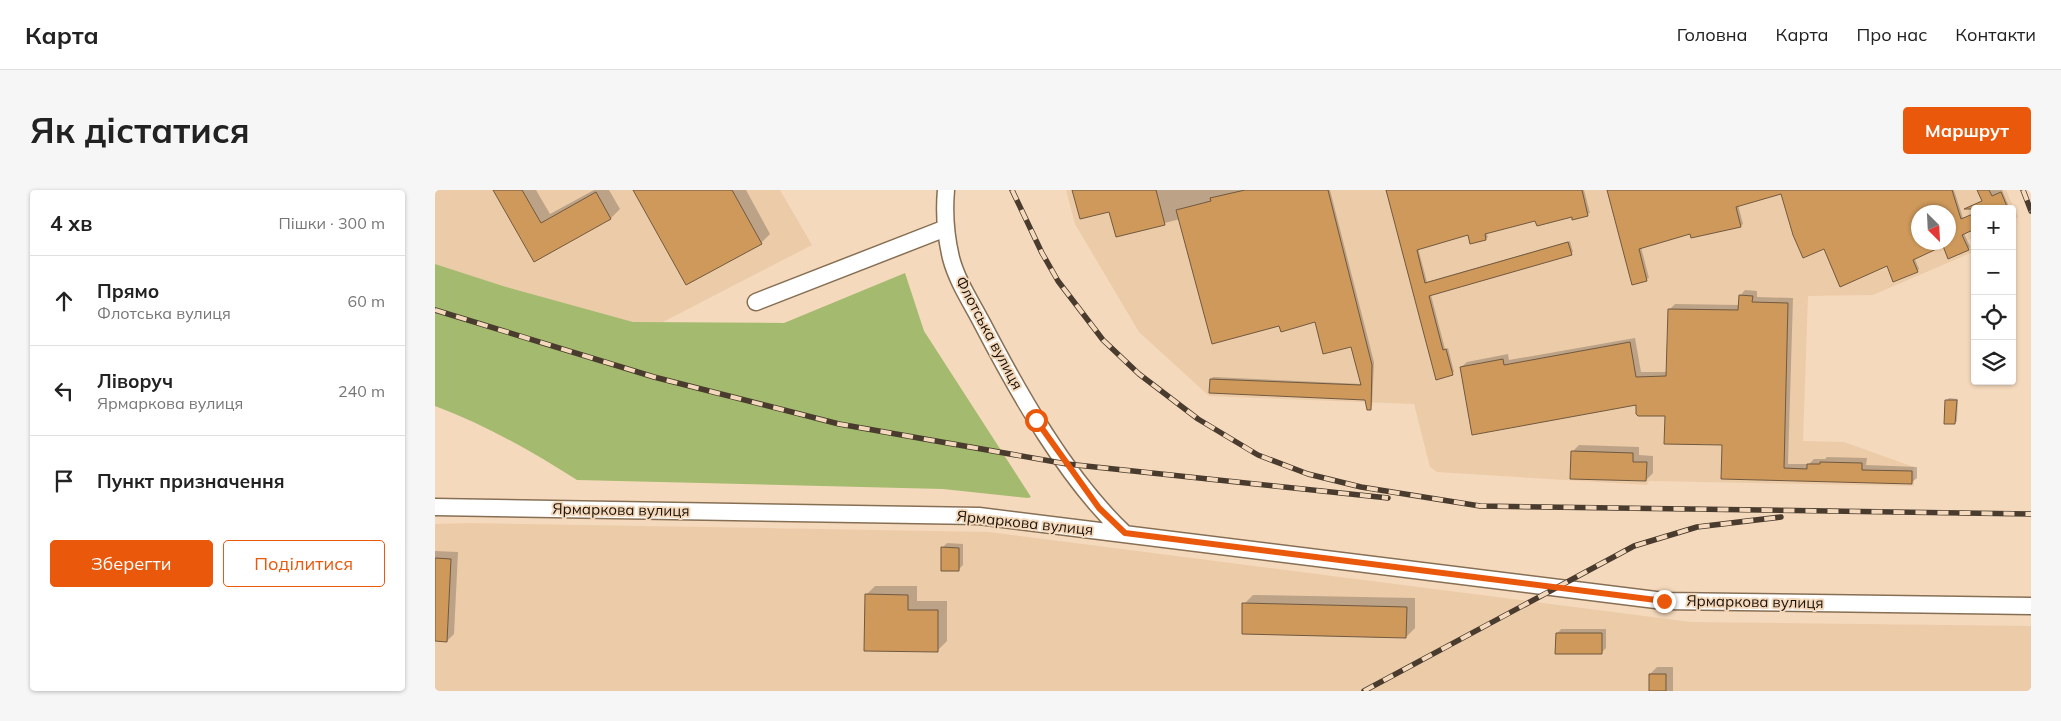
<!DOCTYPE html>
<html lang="uk">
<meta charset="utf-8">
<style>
:root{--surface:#fff;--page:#f6f6f6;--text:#222;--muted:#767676;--line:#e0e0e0;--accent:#ea580c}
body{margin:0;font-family:Mulish,sans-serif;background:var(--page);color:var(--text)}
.controls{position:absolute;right:15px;top:15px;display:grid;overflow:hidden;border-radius:5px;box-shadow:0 1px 4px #0004}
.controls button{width:45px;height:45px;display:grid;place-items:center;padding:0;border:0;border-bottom:1px solid var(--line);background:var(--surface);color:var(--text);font:25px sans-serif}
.compass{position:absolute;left:1476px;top:15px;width:45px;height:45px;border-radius:50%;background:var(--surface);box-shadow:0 1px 4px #0004;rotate:156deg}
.stop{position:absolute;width:15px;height:15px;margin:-11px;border:4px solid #ea580c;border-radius:50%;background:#fff}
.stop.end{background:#ea580c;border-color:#fff;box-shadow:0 1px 5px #0008}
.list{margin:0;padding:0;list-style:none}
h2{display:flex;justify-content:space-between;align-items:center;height:65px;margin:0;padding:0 20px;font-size:21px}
h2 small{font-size:16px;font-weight:400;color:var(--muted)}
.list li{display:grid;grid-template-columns:32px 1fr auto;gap:15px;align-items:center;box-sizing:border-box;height:90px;padding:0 20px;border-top:1px solid var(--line)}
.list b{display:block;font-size:19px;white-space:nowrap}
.list p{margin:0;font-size:16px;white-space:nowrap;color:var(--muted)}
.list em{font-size:16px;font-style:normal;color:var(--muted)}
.actions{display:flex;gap:10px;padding:15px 20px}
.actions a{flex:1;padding:11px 0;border:1px solid var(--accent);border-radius:5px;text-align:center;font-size:18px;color:var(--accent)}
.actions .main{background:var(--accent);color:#fff}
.icon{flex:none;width:28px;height:28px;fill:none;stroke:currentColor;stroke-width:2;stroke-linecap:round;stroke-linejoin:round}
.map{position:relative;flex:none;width:1596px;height:501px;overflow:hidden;border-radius:5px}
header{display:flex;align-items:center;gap:30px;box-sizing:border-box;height:70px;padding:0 25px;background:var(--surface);border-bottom:1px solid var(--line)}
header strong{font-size:24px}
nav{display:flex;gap:28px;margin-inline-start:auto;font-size:18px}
.intro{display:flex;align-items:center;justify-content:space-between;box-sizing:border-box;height:120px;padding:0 30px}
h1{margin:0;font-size:35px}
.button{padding:12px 22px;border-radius:5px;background:var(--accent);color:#fff;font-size:18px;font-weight:700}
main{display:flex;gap:30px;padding:0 30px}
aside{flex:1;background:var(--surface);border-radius:5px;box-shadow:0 1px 4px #0004}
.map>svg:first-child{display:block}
.built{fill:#eccba8;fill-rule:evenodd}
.forest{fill:#a4ba6f}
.shadow{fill:#0003;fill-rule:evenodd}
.building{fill:#ce995b;stroke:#71593f;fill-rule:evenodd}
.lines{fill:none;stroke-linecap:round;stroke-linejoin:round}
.minor-casing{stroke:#876f54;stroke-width:19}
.minor{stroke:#fff;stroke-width:16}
.rail-casing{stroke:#493c2e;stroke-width:5.5}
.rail{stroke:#f5d9bc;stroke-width:4;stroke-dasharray:11;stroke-linecap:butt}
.route{stroke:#ea580c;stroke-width:6}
.labels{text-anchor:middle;stroke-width:4;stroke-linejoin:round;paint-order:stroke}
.street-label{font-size:15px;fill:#1d1309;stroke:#f5d9bc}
</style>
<header>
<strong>Карта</strong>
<nav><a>Головна</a><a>Карта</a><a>Про нас</a><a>Контакти</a></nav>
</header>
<div class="intro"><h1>Як дістатися</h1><a class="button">Маршрут</a></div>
<main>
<aside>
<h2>4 хв<small>Пішки · 300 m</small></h2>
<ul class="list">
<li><svg class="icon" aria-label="ahead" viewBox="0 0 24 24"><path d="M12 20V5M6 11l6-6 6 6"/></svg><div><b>Прямо</b><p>Флотська вулиця</p></div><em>60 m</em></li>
<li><svg class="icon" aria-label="left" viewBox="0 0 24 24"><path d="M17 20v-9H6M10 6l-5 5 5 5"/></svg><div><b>Ліворуч</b><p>Ярмаркова вулиця</p></div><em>240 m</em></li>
<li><svg class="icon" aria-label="arrive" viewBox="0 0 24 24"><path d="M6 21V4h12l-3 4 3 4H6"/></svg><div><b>Пункт призначення</b></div></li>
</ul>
<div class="actions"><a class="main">Зберегти</a><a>Поділитися</a></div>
</aside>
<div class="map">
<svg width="1596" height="501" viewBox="0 0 1596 501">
<rect width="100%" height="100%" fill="#f5d9bc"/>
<!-- built -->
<path class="built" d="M 0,0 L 345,0 L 377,55 L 228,132 L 197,132 L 68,96 L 0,74 Z
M 631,0 L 1571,0 L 1583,27 L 1577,30 L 1577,19 L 1540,19 L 1540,47 L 1533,50 L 1538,62 L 1438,105 L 1373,106 L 1368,251 L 1409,252 L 1479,277 L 1479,296 L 1214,291 L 1212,295 L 1002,282 L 995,277 L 979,214 L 774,206 L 704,142 L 640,34 ZM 1484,22 L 1514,22 L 1514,52 L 1484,52 Z
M 35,333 L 554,342 L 1256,432 L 1596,436 L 1596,501 L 0,501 L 0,334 Z"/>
<!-- forest -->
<path class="forest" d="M 0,74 L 68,96 L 198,132 L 349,133 L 470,83 L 489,141 L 596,307 L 593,308 L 508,299 L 142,290 C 96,261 51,235 0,216 Z"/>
<!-- shadow -->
<path class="shadow" d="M 60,0 L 101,0 L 115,24 L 159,0 L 174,0 L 185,19 L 176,28 L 100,71 Z
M 199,0 L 311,0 L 335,44 L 326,53 Z
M 638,0 L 895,0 L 939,172 L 937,216 L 935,218 L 931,209 L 776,189 L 778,187 L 927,194 L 917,155 L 881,131 L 845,134 L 745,29 L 681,46 L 675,20 Z
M 952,0 L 1149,0 L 1155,23 L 1138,28 L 1138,26 L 1101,30 L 1051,42 L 1053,47 L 1051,49 L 1034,44 L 983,58 L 992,92 L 1135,51 L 1138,62 L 996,105 L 1010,159 L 1013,158 L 1019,182 L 1002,188 Z
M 1173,0 L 1519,0 L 1528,28 L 1529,43 L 1535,57 L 1533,58 L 1509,55 L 1479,67 L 1484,79 L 1482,81 L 1452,75 L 1347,2 L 1303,15 L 1308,34 L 1306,36 L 1256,43 L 1206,57 L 1214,88 L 1198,94 ZM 1484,22 L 1514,22 L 1514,52 L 1484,52 Z
M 1543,0 L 1567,0 L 1575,19 L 1550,19 Z
M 1310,100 L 1322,101 L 1322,107 L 1358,108 L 1353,274 L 1374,274 L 1379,269 L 1390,269 L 1392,267 L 1432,268 L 1431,275 L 1482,277 L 1482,288 L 1476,293 L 1287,288 L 1288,253 L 1231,225 L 1202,214 L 1026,177 L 1032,172 L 1073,164 L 1074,170 L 1200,148 L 1206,182 L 1233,182 L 1235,119 L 1240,114 L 1305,115 L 1305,106 Z
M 1514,208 L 1523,209 L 1522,231 L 1520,233 L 1512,210 Z
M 1144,255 L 1204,257 L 1204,265 L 1218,266 L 1218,283 L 1211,290 L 1137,262 Z
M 512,353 L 528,354 L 528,375 L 523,380 L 507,358 Z
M 0,361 L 23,362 L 19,444 L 12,451 L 0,450 Z
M 440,396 L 482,396 L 482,411 L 512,411 L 512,451 L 502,461 L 431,405 Z
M 818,405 L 980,408 L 980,438 L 971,447 L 809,414 Z
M 1126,439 L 1171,439 L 1171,458 L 1166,463 L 1122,444 Z
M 1222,477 L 1238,477 L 1238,501 L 1215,501 L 1215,484 Z"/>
<!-- building -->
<path class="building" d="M 58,0 L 87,0 L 106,33 L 161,2 L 176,29 L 99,72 Z
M 198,0 L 297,0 L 327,54 L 251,95 Z
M 637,0 L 721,0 L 730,35 L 681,47 L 674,22 L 645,29 Z
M 810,0 L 893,0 L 937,175 L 936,220 L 932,220 L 930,210 L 774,203 L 775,189 L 926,195 L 916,157 L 888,164 L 880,132 L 846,142 L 844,136 L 777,154 L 741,20 L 776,11 L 775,8 Z
M 951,0 L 1147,0 L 1153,26 L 1137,30 L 1137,27 L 1102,36 L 1100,31 L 1050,44 L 1051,50 L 1035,54 L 1033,45 L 982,60 L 990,93 L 1133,52 L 1137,65 L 994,106 L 1008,160 L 1011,159 L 1018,185 L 1001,190 Z
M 1172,0 L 1517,0 L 1526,29 L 1540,23 L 1540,39 L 1527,45 L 1534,60 L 1513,69 L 1508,56 L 1478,70 L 1483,82 L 1458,92 L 1452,76 L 1405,97 L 1389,59 L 1368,68 L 1358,45 L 1346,4 L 1301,17 L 1306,37 L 1256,48 L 1255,44 L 1204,59 L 1212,91 L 1197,95 ZM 1484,22 L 1514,22 L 1514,52 L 1484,52 Z
M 1542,0 L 1554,0 L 1557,6 L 1566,2 L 1573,19 L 1529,19 L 1547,11 Z
M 1304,105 L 1318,106 L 1317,112 L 1353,113 L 1349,278 L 1372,279 L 1372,274 L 1385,274 L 1385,272 L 1427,273 L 1427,280 L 1477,281 L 1477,294 L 1286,289 L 1287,255 L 1229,254 L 1230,226 L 1203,226 L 1201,224 L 1201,215 L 1037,245 L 1025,177 L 1068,169 L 1069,175 L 1195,152 L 1201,187 L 1231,186 L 1233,119 L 1303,120 Z
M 1510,210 L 1522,210 L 1520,234 L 1509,234 Z
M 1136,261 L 1198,263 L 1198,272 L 1212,272 L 1211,291 L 1135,289 Z
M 506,357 L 524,358 L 524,381 L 506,381 Z
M 0,368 L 16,369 L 12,452 L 0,451 Z
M 430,404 L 473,405 L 473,420 L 503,420 L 503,462 L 429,461 Z
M 807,413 L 972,417 L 971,448 L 807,444 Z
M 1121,443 L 1167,443 L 1167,464 L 1120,464 Z
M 1214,484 L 1231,484 L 1231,501 L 1214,501 Z"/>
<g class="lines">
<!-- minor casing -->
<g class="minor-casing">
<path id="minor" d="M 511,0 C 509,22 511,47 516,68 C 522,91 536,112 547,133 C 584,204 631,288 689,343
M 321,112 L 511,38
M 0,317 L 544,326 L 1229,411 L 1596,416"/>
</g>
<!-- minor -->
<use href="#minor" class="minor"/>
<!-- rail casing -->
<g class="rail-casing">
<path id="rail" d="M 577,0 L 607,63 L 623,91 L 668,150 L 704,184 L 763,229 L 823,265 L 873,284 L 926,297 L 1045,316 L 1596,324
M 1588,0 L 1596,21
M 0,120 L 219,187 L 404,234 L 632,274 L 953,308
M 929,501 L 1199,356 L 1262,337 L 1346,327"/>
</g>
<!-- rail -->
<use href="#rail" class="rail"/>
</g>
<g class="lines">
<!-- route -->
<path class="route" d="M 601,230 L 664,318 L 690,343 L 1229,411"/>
</g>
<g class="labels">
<!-- street labels -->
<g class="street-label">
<text transform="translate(554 143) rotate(62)" y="5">Флотська вулиця</text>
<text transform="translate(186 320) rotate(1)" y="5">Ярмаркова вулиця</text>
<text transform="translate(590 333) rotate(6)" y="5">Ярмаркова вулиця</text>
<text transform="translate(1320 412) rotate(1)" y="5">Ярмаркова вулиця</text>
</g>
</g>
</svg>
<div class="controls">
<button>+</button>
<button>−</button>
<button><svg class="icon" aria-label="locate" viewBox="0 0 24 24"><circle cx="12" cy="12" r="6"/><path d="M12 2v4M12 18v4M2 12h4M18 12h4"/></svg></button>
<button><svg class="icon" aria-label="layers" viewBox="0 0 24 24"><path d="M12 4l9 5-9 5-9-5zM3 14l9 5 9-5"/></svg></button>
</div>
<svg class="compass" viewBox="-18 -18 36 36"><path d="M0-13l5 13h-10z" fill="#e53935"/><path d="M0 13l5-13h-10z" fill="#767676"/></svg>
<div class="stop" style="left:601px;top:230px"></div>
<div class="stop end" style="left:1229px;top:411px"></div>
</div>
</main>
